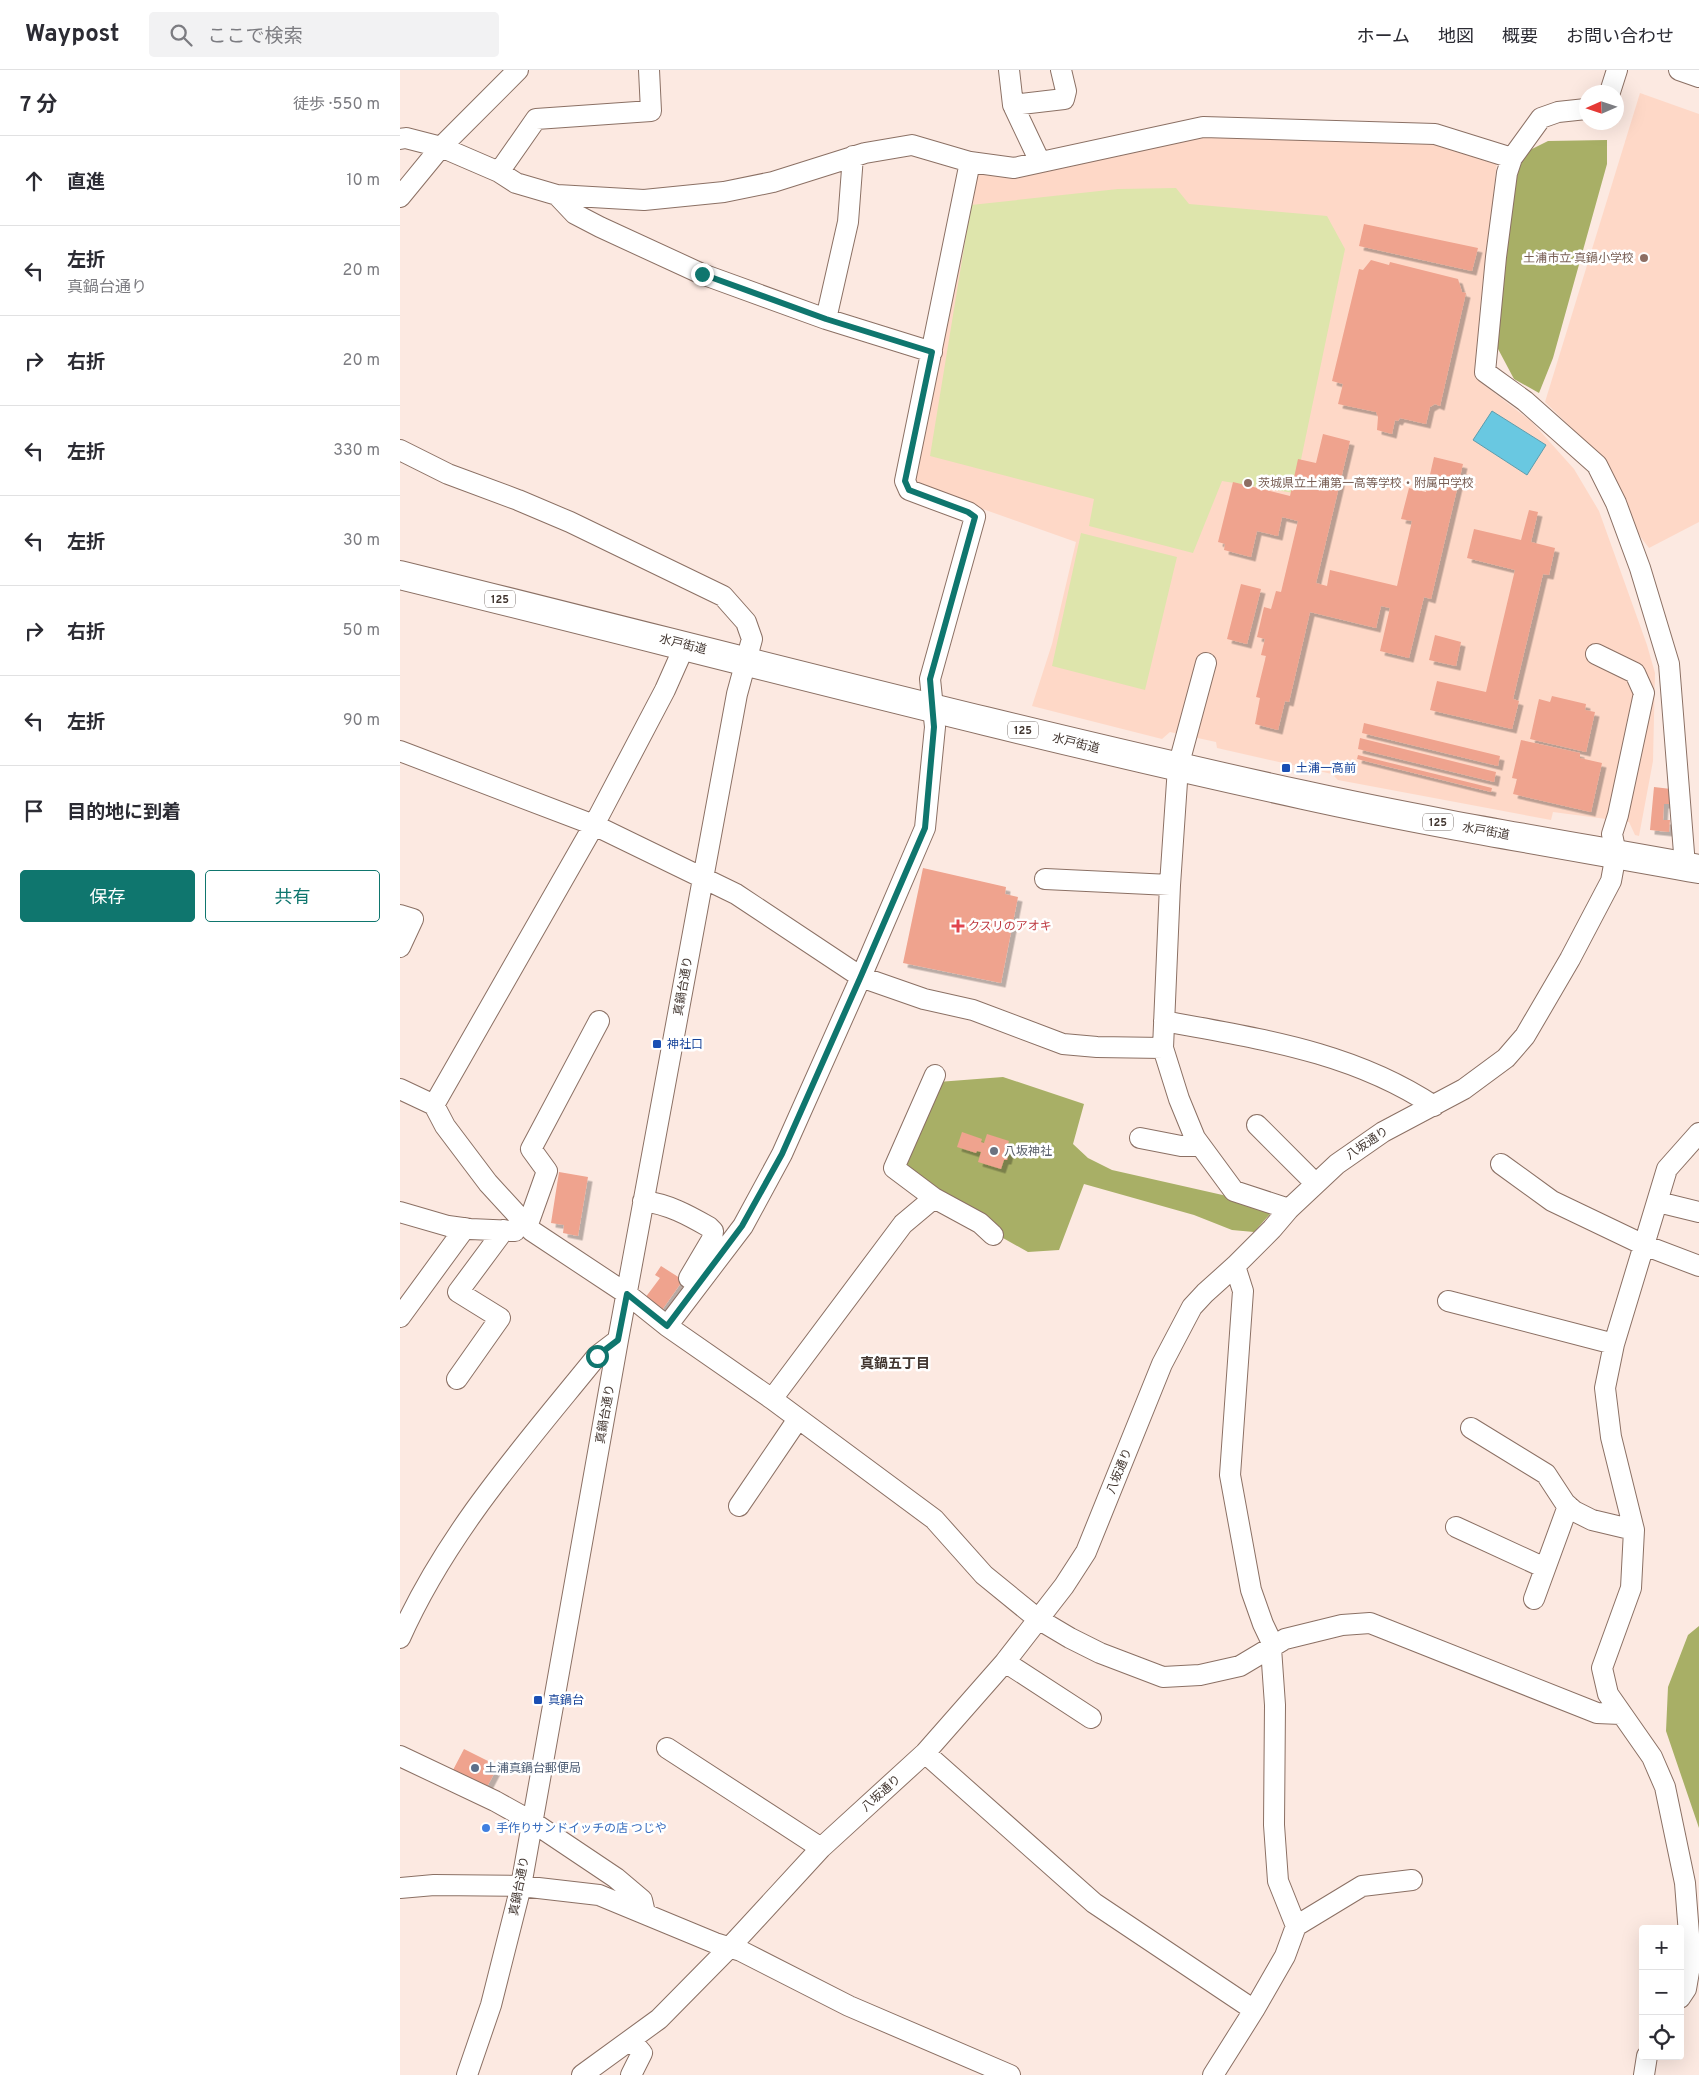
<!DOCTYPE html>
<html lang="ja">
<meta charset="utf-8">
<style>
:root{--surface:#fff;--page:#f2f2f3;--text:#2b2b33;--muted:#7c7c81;--line:#e1e1e2;--accent:#0f766e}
body{margin:0;font-family:Overpass,"Noto Sans JP",sans-serif;background:var(--page);color:var(--text)}
.controls{position:absolute;right:15px;bottom:15px;display:grid;overflow:hidden;border-radius:5px;box-shadow:0 5px 20px #0002}
.controls button{width:45px;height:45px;display:grid;place-items:center;padding:0;border:0;border-bottom:1px solid var(--line);background:var(--surface);color:var(--text);font:25px sans-serif}
.compass{position:absolute;left:1179px;top:15px;width:45px;height:45px;border-radius:50%;background:var(--surface);box-shadow:0 5px 20px #0002;rotate:267deg}
.stop{position:absolute;width:15px;height:15px;margin:-11px;border:4px solid #0f766e;border-radius:50%;background:#fff}
.stop.end{background:#0f766e;border-color:#fff;box-shadow:0 1px 5px #0008}
.list{margin:0;padding:0;list-style:none}
h2{display:flex;justify-content:space-between;align-items:center;height:65px;margin:0;padding:0 20px;font-size:21px}
h2 small{font-size:16px;font-weight:400;color:var(--muted)}
.list li{display:grid;grid-template-columns:32px 1fr auto;gap:15px;align-items:center;box-sizing:border-box;height:90px;padding:0 20px;border-top:1px solid var(--line)}
.list b{display:block;font-size:19px;white-space:nowrap}
.list p{margin:0;font-size:16px;white-space:nowrap;color:var(--muted)}
.list em{font-size:16px;font-style:normal;color:var(--muted)}
.actions{display:flex;gap:10px;padding:15px 20px}
.actions a{flex:1;padding:11px 0;border:1px solid var(--accent);border-radius:5px;text-align:center;font-size:18px;color:var(--accent)}
.actions .main{background:var(--accent);color:#fff}
.icon{flex:none;width:28px;height:28px;fill:none;stroke:currentColor;stroke-width:2;stroke-linecap:round;stroke-linejoin:round}
.map{position:relative;flex:none;width:1299px;height:2005px;overflow:hidden}
header{display:flex;align-items:center;gap:30px;box-sizing:border-box;height:70px;padding:0 25px;background:var(--surface);border-bottom:1px solid var(--line)}
header strong{font-size:24px}
nav{display:flex;gap:28px;margin-inline-start:auto;font-size:18px}
.search{width:350px;height:45px;background:var(--page);display:flex;align-items:center;gap:12px;box-sizing:border-box;padding:0 18px;border-radius:5px;color:var(--muted);font-size:19px}
main{display:flex}
aside{flex:1;background:var(--surface)}
.map>svg:first-child{display:block}
.built{fill:#fed8c7}
.green{fill:#dee5ac}
.forest{fill:#a8af66}
.water{fill:#69c8e1;stroke:#5d9cac}
.building{fill:#efa38e;filter:url(#shadow)}
.lines{fill:none;stroke-linecap:round;stroke-linejoin:round}
.minor-casing{stroke:#8b7064;stroke-width:22}
.highway-casing{stroke:#8b7064;stroke-width:30}
.minor{stroke:#fff;stroke-width:20}
.highway{stroke:#fff;stroke-width:28}
.route{stroke:#0f766e;stroke-width:6}
.education-dot{fill:#8d6e63;stroke:#fff;stroke-width:2}
.transit-dot{fill:#1a4fb4;stroke:#fff;stroke-width:2}
.health-dot{fill:#e0444e;stroke:#fff;stroke-width:2}
.worship-dot{fill:#6b7280;stroke:#fff;stroke-width:2}
.service-dot{fill:#5c6f8a;stroke:#fff;stroke-width:2}
.shop-dot{fill:#3f7fe0;stroke:#fff;stroke-width:2}
.labels{text-anchor:middle;stroke-width:5;stroke-linejoin:round;paint-order:stroke}
.shield{fill:#fff;stroke:#7b726e;stroke-width:1}
.shield-label{font-size:11px;font-weight:bold;fill:#423630}
.education-label{font-size:12px;fill:#785e54;stroke:#fff;text-anchor:end}
.street-label{font-size:12px;fill:#423630;stroke:#fff}
.transit-label{font-size:12px;fill:#164399;stroke:#fff;text-anchor:start}
.health-label{font-size:12px;fill:#be3a42;stroke:#fff;text-anchor:start}
.worship-label{font-size:12px;fill:#5b616d;stroke:#fff;text-anchor:start}
.service-label{font-size:12px;fill:#4e5e75;stroke:#fff;text-anchor:start}
.shop-label{font-size:12px;fill:#366cbe;stroke:#fff;text-anchor:start}
.neighbourhood-label{font-size:14px;font-weight:bold;fill:#423630;stroke:#fff}
</style>
<header>
<strong>Waypost</strong>
<div class="search"><svg class="icon" aria-label="search" viewBox="0 0 24 24"><circle cx="10" cy="10" r="6"/><path d="M15 15l6 6"/></svg>ここで検索</div>
<nav><a>ホーム</a><a>地図</a><a>概要</a><a>お問い合わせ</a></nav>
</header>
<main>
<aside>
<h2>7 分<small>徒歩 · 550 m</small></h2>
<ul class="list">
<li><svg class="icon" aria-label="ahead" viewBox="0 0 24 24"><path d="M12 20V5M6 11l6-6 6 6"/></svg><div><b>直進</b></div><em>10 m</em></li>
<li><svg class="icon" aria-label="left" viewBox="0 0 24 24"><path d="M17 20v-9H6M10 6l-5 5 5 5"/></svg><div><b>左折</b><p>真鍋台通り</p></div><em>20 m</em></li>
<li><svg class="icon" aria-label="right" viewBox="0 0 24 24"><path d="M7 20v-9h11M14 6l5 5-5 5"/></svg><div><b>右折</b></div><em>20 m</em></li>
<li><svg class="icon" aria-label="left" viewBox="0 0 24 24"><path d="M17 20v-9H6M10 6l-5 5 5 5"/></svg><div><b>左折</b></div><em>330 m</em></li>
<li><svg class="icon" aria-label="left" viewBox="0 0 24 24"><path d="M17 20v-9H6M10 6l-5 5 5 5"/></svg><div><b>左折</b></div><em>30 m</em></li>
<li><svg class="icon" aria-label="right" viewBox="0 0 24 24"><path d="M7 20v-9h11M14 6l5 5-5 5"/></svg><div><b>右折</b></div><em>50 m</em></li>
<li><svg class="icon" aria-label="left" viewBox="0 0 24 24"><path d="M17 20v-9H6M10 6l-5 5 5 5"/></svg><div><b>左折</b></div><em>90 m</em></li>
<li><svg class="icon" aria-label="arrive" viewBox="0 0 24 24"><path d="M6 21V4h12l-3 4 3 4H6"/></svg><div><b>目的地に到着</b></div></li>
</ul>
<div class="actions"><a class="main">保存</a><a>共有</a></div>
</aside>
<div class="map">
<svg width="1299" height="2005" viewBox="0 0 1299 2005">
<defs>
<filter id="shadow"><feDropShadow dx="4.5" dy="4.5" stdDeviation="0" flood-color="#0004"/></filter>
</defs>
<rect width="100%" height="100%" fill="#fce9e1"/>
<!-- built -->
<path class="built" d="M 1240,23 L 1299,44 L 1299,452 L 1249,478 L 1239,465 L 1228,437 L 1189,375 L 1145,332 Z
M 801,64 L 1016,69 L 1097,90 L 1075,308 L 1131,351 L 1174,399 L 1199,441 L 1247,575 L 1255,603 L 1253,691 L 1239,766 L 1235,765 L 1229,752 L 1153,742 L 1151,750 L 938,710 L 932,704 L 817,678 L 816,672 L 770,662 L 762,669 L 632,636 L 652,574 L 676,472 L 515,415 L 512,411 L 574,104 L 580,101 Z"/>
<!-- green -->
<path class="green" d="M 776,118 L 789,134 L 927,146 L 945,179 L 894,423 L 822,411 L 793,483 L 689,456 L 694,429 L 530,386 L 571,135 L 718,119 Z
M 681,463 L 777,487 L 745,620 L 652,596 Z"/>
<!-- forest -->
<path class="forest" d="M 1207,70 L 1207,94 L 1153,288 L 1139,323 L 1114,309 L 1097,277 L 1100,201 L 1119,96 L 1130,80 L 1148,71 Z
M 603,1007 L 684,1034 L 673,1074 L 688,1088 L 712,1100 L 827,1126 L 871,1143 L 854,1162 L 832,1160 L 794,1145 L 684,1114 L 659,1180 L 628,1182 L 603,1168 L 579,1146 L 504,1097 L 538,1012 Z
M 1299,1556 L 1299,1758 L 1266,1661 L 1268,1617 L 1288,1565 Z"/>
<!-- water -->
<path class="water" d="M 1092,341 L 1146,375 L 1127,405 L 1073,370 Z"/>
<!-- building -->
<path class="building" d="M 964,154 L 1078,178 L 1072,201 L 959,176 Z
M 971,190 L 989,195 L 990,192 L 1058,209 L 1062,222 L 1066,223 L 1040,336 L 1035,334 L 1030,337 L 1026,354 L 1000,348 L 998,351 L 995,350 L 992,364 L 977,360 L 978,347 L 976,342 L 938,334 L 943,314 L 932,311 L 959,199 L 963,200 Z
M 923,364 L 950,371 L 916,513 L 927,516 L 930,500 L 997,516 L 1012,451 L 1001,449 L 1009,418 L 1026,422 L 1034,387 L 1063,394 L 1031,529 L 1024,527 L 1009,588 L 980,581 L 990,538 L 981,536 L 976,558 L 910,542 L 889,632 L 885,631 L 878,660 L 855,654 L 860,628 L 856,627 L 866,586 L 861,585 L 865,569 L 857,567 L 864,537 L 871,539 L 876,521 L 881,522 L 898,451 L 882,447 L 878,466 L 857,461 L 851,487 L 824,480 L 825,474 L 818,472 L 833,412 L 890,426 L 898,389 L 916,393 Z
M 1129,440 L 1138,442 L 1131,472 L 1155,478 L 1149,505 L 1143,504 L 1113,629 L 1119,631 L 1112,659 L 1030,640 L 1037,611 L 1086,622 L 1115,500 L 1067,488 L 1074,459 L 1121,470 Z
M 841,514 L 861,519 L 847,574 L 827,569 Z
M 1035,565 L 1061,572 L 1056,596 L 1029,590 Z
M 1152,626 L 1186,634 L 1185,640 L 1195,642 L 1186,682 L 1130,669 L 1139,629 L 1150,632 Z
M 964,653 L 1100,686 L 1098,696 L 962,663 Z
M 960,668 L 1096,702 L 1094,712 L 958,679 Z
M 1121,670 L 1180,683 L 1180,688 L 1202,693 L 1191,742 L 1113,724 L 1117,709 L 1112,708 Z
M 958,685 L 1092,718 L 1091,722 L 957,689 Z
M 1254,717 L 1271,719 L 1270,734 L 1264,734 L 1263,750 L 1270,750 L 1269,762 L 1250,760 Z
M 523,798 L 606,817 L 605,824 L 618,827 L 601,913 L 503,893 Z
M 562,1062 L 582,1069 L 581,1072 L 584,1073 L 587,1064 L 609,1071 L 607,1077 L 610,1078 L 607,1090 L 604,1090 L 601,1099 L 578,1092 L 581,1082 L 577,1081 L 576,1083 L 557,1077 Z
M 159,1102 L 188,1107 L 178,1166 L 163,1163 L 164,1155 L 151,1153 Z
M 261,1196 L 283,1210 L 262,1240 L 245,1228 L 260,1208 L 255,1205 Z
M 64,1679 L 98,1696 L 87,1717 L 53,1700 Z"/>
<g class="lines">
<!-- minor casing -->
<g class="minor-casing">
<path id="minor" d="M 609,0 L 613,35 L 640,92
M 1279,0 L 1299,7
M 1210,22 L 1217,0
M 613,35 L 664,29 L 666,21 L 661,0
M 1186,39 L 1158,42 L 1141,48 L 1112,88 L 1107,103 L 1096,187 L 1085,302 L 1125,331 L 1197,395 L 1216,433 L 1240,498 L 1269,594 L 1284,783 L 1282,796
M 0,69 L 6,68 L 41,77 L 99,102 L 116,113 L 157,125 L 244,130 L 324,122 L 373,112 L 465,83 L 512,75 L 570,92 L 614,98 L 803,57 L 1035,64 L 1112,88
M 99,102 L 136,49 L 251,41 L 249,0
M 157,125 L 175,144 L 200,157 L 302,204 L 426,249 L 532,282
M 0,127 L 41,77 L 118,0
M 426,249 L 448,152 L 453,86
M 0,380 L 48,404 L 118,430 L 170,452 L 323,526 L 346,552 L 352,569 L 337,624 L 218,1270 L 121,1816 L 91,1935 L 67,2005
M 806,593 L 778,697 L 770,815 L 763,978 L 779,1029 L 795,1068 L 834,1121 L 889,1139
M 0,681 L 194,755 L 336,824 L 461,907 L 524,929 L 573,940 L 663,974 L 697,977 L 763,978
M 645,809 L 770,815
M 0,845 L 13,849 L 0,877
M 764,951 C 859,969 951,981 1034,1036
M 0,1019 L 34,1035 L 45,1056 L 88,1113 L 132,1161 L 227,1224 L 267,1256 L 372,1329 L 534,1449 L 584,1505 L 638,1549 L 670,1568 L 700,1583 L 763,1607 L 800,1605 L 840,1596 L 885,1569 L 942,1555 L 970,1553 L 1197,1643 L 1221,1644
M 34,1035 L 194,755 L 265,620 L 285,575
M 857,1055 L 915,1113
M 740,1068 L 781,1076 L 801,1076
M 1101,1094 L 1152,1131 L 1244,1175 L 1299,1196
M 534,1128 L 580,1153 L 593,1165
M 243,1131 C 268,1134 288,1145 309,1157 L 313,1161 L 312,1169 L 289,1208
M 1258,1132 L 1299,1142
M 0,1142 L 48,1156 L 70,1159 L 115,1161
M 127,1157 L 147,1101 L 131,1079 L 199,951
M 835,1196 L 843,1221 L 830,1405 L 851,1520 L 863,1554 L 873,1575
M 1048,1231 L 1214,1274
M 0,1247 L 65,1158
M 267,1256 L 343,1156 L 382,1084 L 461,907 L 525,758 L 535,657 L 530,609 L 575,447 L 568,442 L 509,420 L 505,411 L 570,92
M 57,1309 L 100,1248 L 58,1222 L 104,1160
M 372,1329 L 503,1154 L 534,1128 L 494,1098 L 535,1005
M 1071,1358 L 1146,1404 L 1165,1433 L 1174,1441 L 1192,1450 L 1234,1460
M 339,1436 L 398,1349
M 1056,1457 L 1145,1498
M 1134,1529 L 1168,1436
M 0,1568 C 47,1462 125,1375 197,1286 L 218,1270
M 605,1592 L 691,1648
M 267,1678 L 421,1778
M 525,1683 L 694,1833 L 854,1940 L 813,2005
M 0,1686 L 95,1731 L 131,1751 L 216,1808 L 242,1830 L 245,1843
M 0,1818 L 34,1815 L 121,1816 L 199,1825 L 315,1873 L 341,1881 L 449,1936 L 610,2005
M 896,1856 L 962,1816 L 1012,1810
M 1280,1928 L 1286,1919 L 1291,1890 L 1285,1813 L 1265,1717 L 1252,1687 L 1208,1624 L 1202,1598 L 1231,1518 L 1234,1460 L 1211,1367 L 1205,1318 L 1214,1274 L 1267,1099 L 1299,1063
M 854,1940 L 885,1886 L 896,1856 L 878,1811 L 874,1755 L 875,1635 L 871,1578
M 182,2005 L 259,1949 L 329,1878 L 421,1778 L 525,1683 L 605,1592 L 664,1516 L 686,1482 L 762,1294 L 792,1237 L 805,1223 L 835,1196 L 872,1159 L 889,1139 L 937,1094 L 983,1062 L 1064,1019 L 1106,988 L 1125,966 L 1170,889 L 1211,811 L 1216,784 L 1212,764 L 1218,745 L 1244,623 L 1235,603 L 1196,584
M 231,2005 L 242,1983 L 231,1970
M 1244,2005 L 1247,1986"/>
</g>
<!-- highway casing -->
<g class="highway-casing">
<path id="highway" d="M 0,505 C 301,579 601,659 904,725 C 1035,754 1167,775 1299,799"/>
</g>
<!-- minor -->
<use href="#minor" class="minor"/>
<!-- highway -->
<use href="#highway" class="highway"/>
</g>
<g class="lines">
<!-- route -->
<path class="route" d="M 197,1286 L 218,1270 L 227,1224 L 267,1256 L 342,1156 L 382,1084 L 461,906 L 525,758 L 534,657 L 530,609 L 575,447 L 568,442 L 509,420 L 505,411 L 532,282 L 426,249 L 302,204"/>
</g>
<!-- markers -->
<g class="education-dot">
<circle cx="1244" cy="188" r="5"/>
<circle cx="848" cy="413" r="5"/>
</g>
<g class="transit-dot">
<rect x="881" y="693" width="10" height="10" rx="2.5"/>
<rect x="252" y="969" width="10" height="10" rx="2.5"/>
<rect x="133" y="1625" width="10" height="10" rx="2.5"/>
</g>
<path class="health-dot" d="M555.5 848.5h5v5h5v5h-5v5h-5v-5h-5v-5h5z"/>
<circle class="worship-dot" cx="594" cy="1081" r="5"/>
<circle class="service-dot" cx="75" cy="1698" r="5"/>
<circle class="shop-dot" cx="86" cy="1758" r="5"/>
<g class="labels">
<!-- shield labels -->
<g class="shield">
<rect x="85" y="520.5" width="30" height="17" rx="4"/>
<rect x="608" y="651.5" width="30" height="17" rx="4"/>
<rect x="1023" y="743.5" width="30" height="17" rx="4"/>
</g>
<g class="shield-label">
<text x="100" y="533">125</text>
<text x="623" y="664">125</text>
<text x="1038" y="756">125</text>
</g>
<!-- education labels -->
<g class="education-label">
<text x="1234" y="192">土浦市立 真鍋小学校</text>
<text x="858" y="417" text-anchor="start">茨城県立土浦第一高等学校・附属中学校</text>
</g>
<!-- street labels -->
<g class="street-label">
<text transform="translate(283 574) rotate(14)" y="4">水戸街道</text>
<text transform="translate(676 673) rotate(14)" y="4">水戸街道</text>
<text transform="translate(1086 761) rotate(10)" y="4">水戸街道</text>
<text transform="translate(283 916) rotate(-80)" y="4">真鍋台通り</text>
<text transform="translate(967 1073) rotate(-34)" y="4">八坂通り</text>
<text transform="translate(205 1344) rotate(-80)" y="4">真鍋台通り</text>
<text transform="translate(719 1401) rotate(-68)" y="4">八坂通り</text>
<text transform="translate(481 1723) rotate(-42)" y="4">八坂通り</text>
<text transform="translate(119 1816) rotate(-79)" y="4">真鍋台通り</text>
</g>
<!-- transit labels -->
<g class="transit-label">
<text x="896" y="702">土浦一高前</text>
<text x="267" y="978">神社口</text>
<text x="148" y="1634">真鍋台</text>
</g>
<!-- health labels -->
<g class="health-label">
<text x="568" y="860">クスリのアオキ</text>
</g>
<!-- worship labels -->
<g class="worship-label">
<text x="604" y="1085">八坂神社</text>
</g>
<!-- service labels -->
<g class="service-label">
<text x="85" y="1702">土浦真鍋台郵便局</text>
</g>
<!-- shop labels -->
<g class="shop-label">
<text x="96" y="1762">手作りサンドイッチの店 つじや</text>
</g>
<!-- neighbourhood labels -->
<g class="neighbourhood-label">
<text x="495" y="1298">真鍋五丁目</text>
</g>
</g>
</svg>
<div class="controls">
<button>+</button>
<button>−</button>
<button><svg class="icon" aria-label="locate" viewBox="0 0 24 24"><circle cx="12" cy="12" r="6"/><path d="M12 2v4M12 18v4M2 12h4M18 12h4"/></svg></button>
</div>
<svg class="compass" viewBox="-18 -18 36 36"><path d="M0-13l5 13h-10z" fill="#e53935"/><path d="M0 13l5-13h-10z" fill="#7c7c81"/></svg>
<div class="stop" style="left:197px;top:1286px"></div>
<div class="stop end" style="left:302px;top:204px"></div>
</div>
</main>
